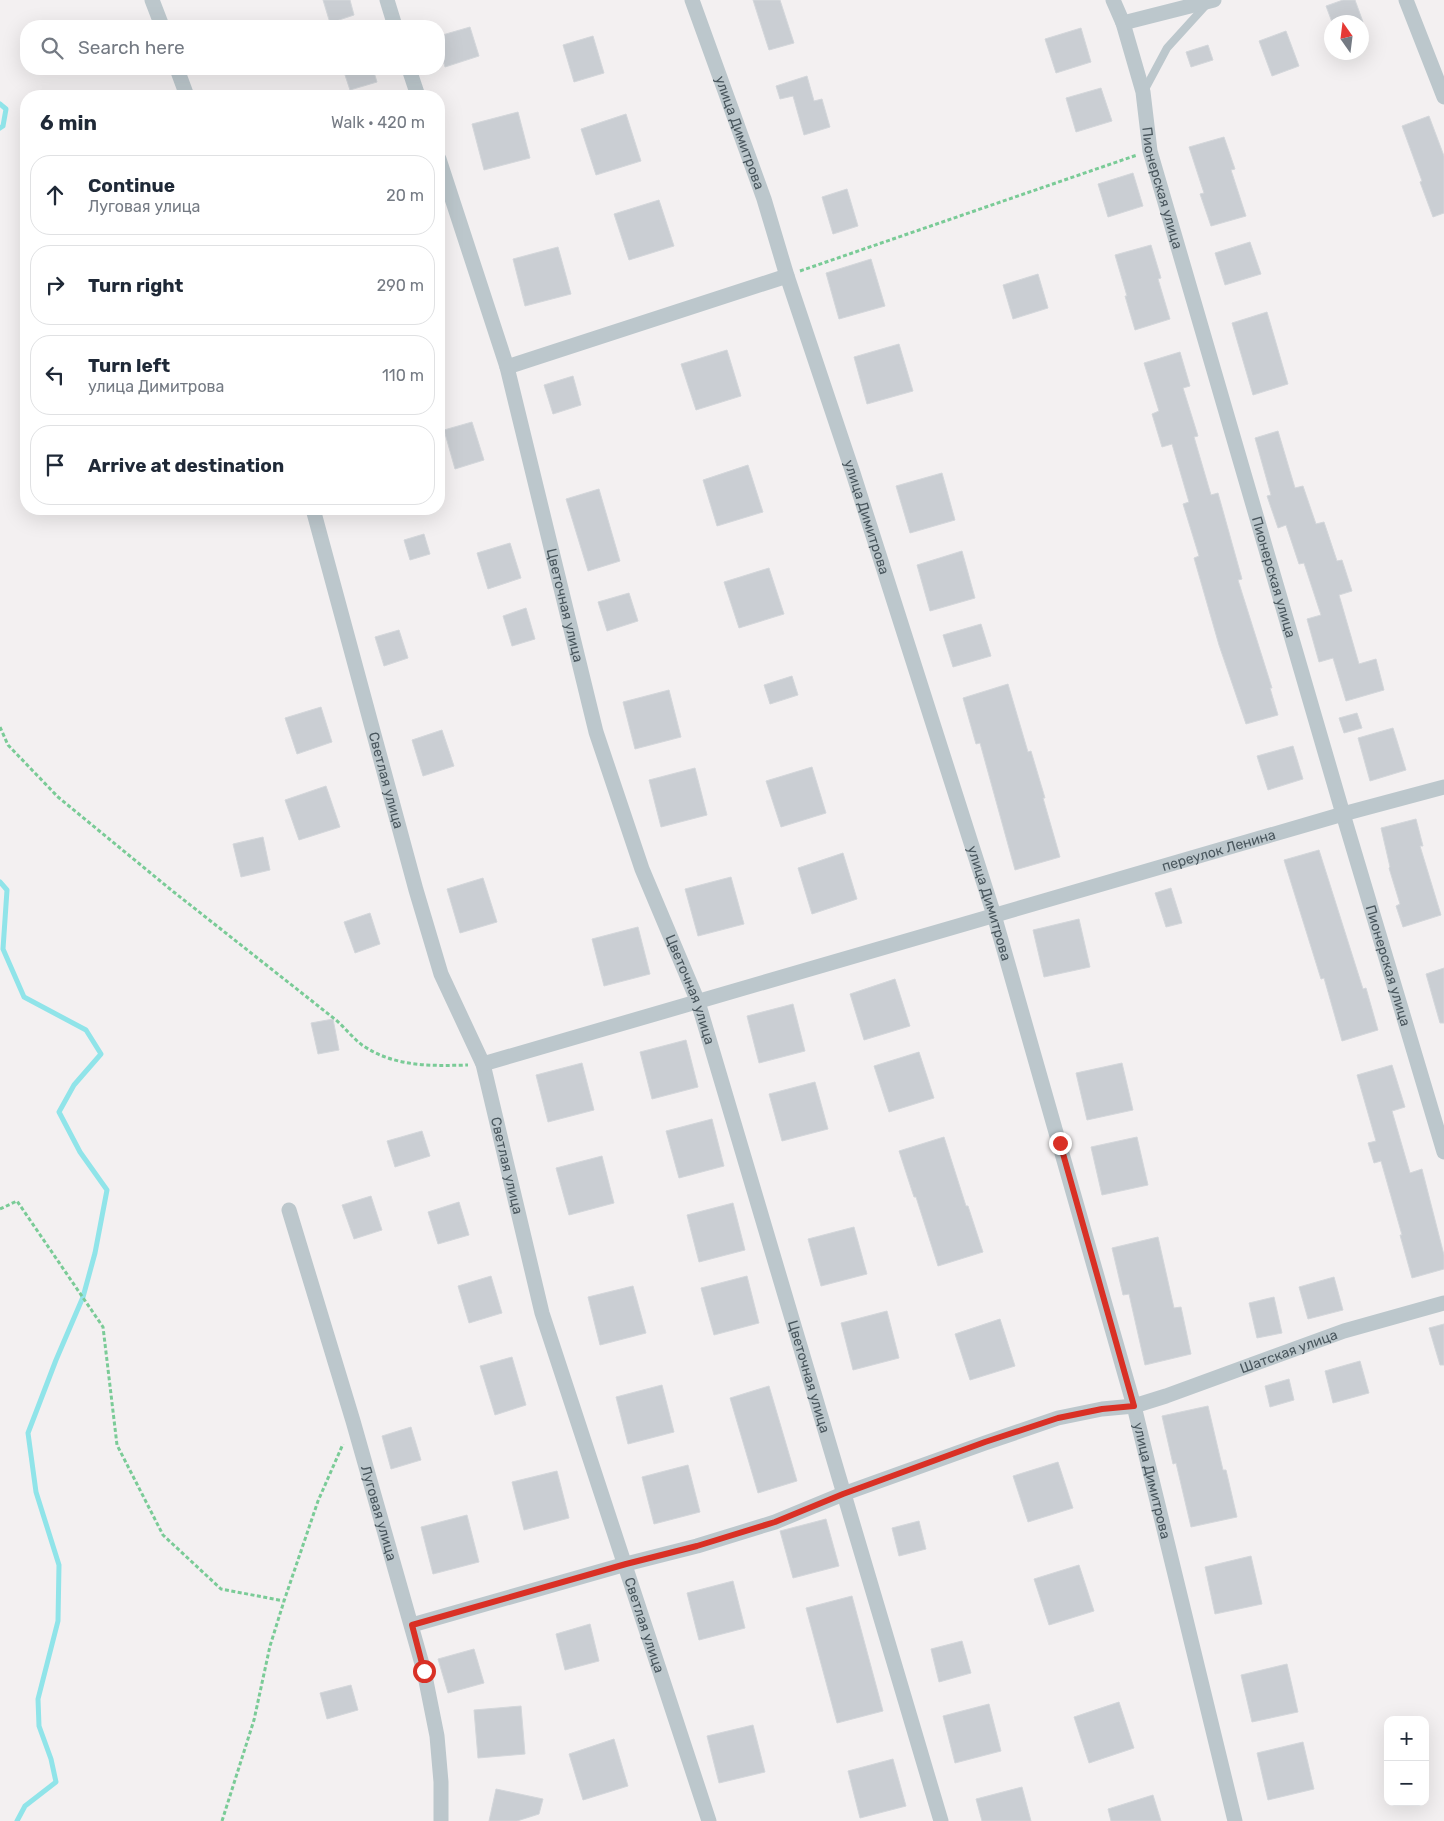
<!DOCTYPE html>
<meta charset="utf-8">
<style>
:root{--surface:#fff;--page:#f6f6f7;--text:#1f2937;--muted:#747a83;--line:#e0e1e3}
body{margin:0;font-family:Rubik,sans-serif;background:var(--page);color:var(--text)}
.controls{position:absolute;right:15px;bottom:15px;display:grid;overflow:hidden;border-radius:10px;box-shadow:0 5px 20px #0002}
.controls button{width:45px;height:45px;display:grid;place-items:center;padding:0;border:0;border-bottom:1px solid var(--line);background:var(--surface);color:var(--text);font:25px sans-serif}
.compass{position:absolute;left:1324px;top:15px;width:45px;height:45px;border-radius:50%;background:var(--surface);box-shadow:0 5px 20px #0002;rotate:346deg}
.stop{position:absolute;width:15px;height:15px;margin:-11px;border:4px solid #d93025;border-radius:50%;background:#fff}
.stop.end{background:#d93025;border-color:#fff;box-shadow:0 1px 5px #0008}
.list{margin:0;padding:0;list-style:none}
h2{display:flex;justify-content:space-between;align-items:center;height:65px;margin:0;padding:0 20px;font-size:21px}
h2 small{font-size:16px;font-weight:400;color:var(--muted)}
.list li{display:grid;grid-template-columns:32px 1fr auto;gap:15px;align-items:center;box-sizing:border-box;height:80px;margin:0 10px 10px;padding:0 10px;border:1px solid var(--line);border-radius:20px}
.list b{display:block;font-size:19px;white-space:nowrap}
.list p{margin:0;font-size:16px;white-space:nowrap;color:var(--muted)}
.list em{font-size:16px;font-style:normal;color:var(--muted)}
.icon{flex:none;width:28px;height:28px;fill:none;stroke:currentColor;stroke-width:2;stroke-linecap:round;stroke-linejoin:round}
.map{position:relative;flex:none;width:1444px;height:1821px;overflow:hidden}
.search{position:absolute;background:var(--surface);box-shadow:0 5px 20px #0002;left:20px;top:20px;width:425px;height:55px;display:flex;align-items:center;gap:12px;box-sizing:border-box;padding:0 18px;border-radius:20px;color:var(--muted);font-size:19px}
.panel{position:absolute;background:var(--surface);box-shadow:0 5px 20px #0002;left:20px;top:90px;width:425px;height:425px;border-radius:20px}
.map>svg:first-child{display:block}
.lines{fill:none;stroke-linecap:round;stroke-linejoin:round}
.stream{stroke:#90e4e9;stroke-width:5}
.building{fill:#caced3;stroke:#d4d7db}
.path{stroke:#7acb97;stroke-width:3;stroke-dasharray:4 2.5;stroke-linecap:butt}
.service{stroke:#bcc7cc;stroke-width:8}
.minor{stroke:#bcc7cc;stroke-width:15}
.route{stroke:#d93025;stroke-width:6}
.labels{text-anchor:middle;stroke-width:4;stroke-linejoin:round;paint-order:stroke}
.street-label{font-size:14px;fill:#49565d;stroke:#fff}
</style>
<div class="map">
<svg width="1444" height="1821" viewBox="0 0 1444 1821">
<rect width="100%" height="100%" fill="#f3f0f1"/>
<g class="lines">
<!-- stream -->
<path class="stream" d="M 0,104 L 6,109 L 3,126 L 0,128
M 0,882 L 7,890 L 3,949 L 24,997 L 86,1030 L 101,1054 L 74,1085 L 59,1112 L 80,1152 L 107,1190 L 95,1253 L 83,1297 L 56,1360 L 28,1433 L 36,1492 L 59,1565 L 58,1621 L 38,1699 L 39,1726 L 51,1759 L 56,1782 L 25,1806 L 17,1821"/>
</g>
<!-- building -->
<path class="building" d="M 323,0 L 350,0 L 354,15 L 330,23 Z
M 753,0 L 780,0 L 794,43 L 769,50 Z
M 1343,0 L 1355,0 L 1363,22 L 1332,22 L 1326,6 Z
M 470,27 L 479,56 L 445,67 L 439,46 L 439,36 Z
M 1081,28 L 1091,62 L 1056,73 L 1045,39 Z
M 1286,31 L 1299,66 L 1272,76 L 1259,41 Z
M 593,36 L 604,73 L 574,82 L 563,45 Z
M 1208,45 L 1213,60 L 1191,67 L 1186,52 Z
M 343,69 L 373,69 L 377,82 L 350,90 Z
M 807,76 L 814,101 L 822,99 L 830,127 L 804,135 L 793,96 L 780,99 L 776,86 Z
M 1101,88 L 1112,121 L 1076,132 L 1066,98 Z
M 518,112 L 530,158 L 484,170 L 472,124 Z
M 626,114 L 641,161 L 596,175 L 581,129 Z
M 1429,116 L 1444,156 L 1444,213 L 1433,217 L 1420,182 L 1422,181 L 1402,126 Z
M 1224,137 L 1235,169 L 1231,170 L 1246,216 L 1211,226 L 1200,194 L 1204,193 L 1189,147 Z
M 1133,173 L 1143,206 L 1108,217 L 1098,184 Z
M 847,189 L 858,226 L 833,234 L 822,197 Z
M 659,200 L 674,246 L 629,260 L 614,214 Z
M 1250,242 L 1261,274 L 1225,285 L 1215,253 Z
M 1151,245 L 1161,278 L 1158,279 L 1170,319 L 1135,330 L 1125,296 L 1127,296 L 1115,255 Z
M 558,247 L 571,294 L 525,306 L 513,259 Z
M 871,259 L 885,306 L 839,319 L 826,273 Z
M 1038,274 L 1048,308 L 1013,319 L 1003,285 Z
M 1267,312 L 1288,384 L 1253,395 L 1232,323 Z
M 899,344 L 913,391 L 867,404 L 854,357 Z
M 727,350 L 741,396 L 696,410 L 681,364 Z
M 1180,352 L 1190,386 L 1183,388 L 1198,436 L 1194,437 L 1211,495 L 1218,493 L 1242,579 L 1238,580 L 1272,688 L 1270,688 L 1278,715 L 1246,724 L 1219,645 L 1194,558 L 1199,556 L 1183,504 L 1189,502 L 1172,444 L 1162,447 L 1152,414 L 1159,411 L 1144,363 Z
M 573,376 L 581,405 L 553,414 L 544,385 Z
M 472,422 L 484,460 L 455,469 L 444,430 Z
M 1278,431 L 1295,488 L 1303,486 L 1316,524 L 1324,522 L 1337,561 L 1342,560 L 1352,591 L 1339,595 L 1359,664 L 1376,659 L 1384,690 L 1346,701 L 1333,658 L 1319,662 L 1307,619 L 1321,615 L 1304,563 L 1299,564 L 1286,525 L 1278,528 L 1267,496 L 1271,495 L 1255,438 Z
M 748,465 L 763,512 L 717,526 L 703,480 Z
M 942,473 L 955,520 L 910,533 L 896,486 Z
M 599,489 L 620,561 L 588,571 L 566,499 Z
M 424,534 L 430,554 L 410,560 L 404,540 Z
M 510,543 L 521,578 L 488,589 L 477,553 Z
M 962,551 L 975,598 L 930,611 L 917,565 Z
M 769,568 L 784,614 L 739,628 L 724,582 Z
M 629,593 L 638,621 L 607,631 L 598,602 Z
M 526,608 L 535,639 L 512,646 L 503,616 Z
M 981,624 L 991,656 L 953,667 L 943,635 Z
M 399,630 L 408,658 L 384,666 L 375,637 Z
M 792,676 L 798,695 L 770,704 L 764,685 Z
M 1008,684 L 1028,752 L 1031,751 L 1045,798 L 1043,798 L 1060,857 L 1015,870 L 980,743 L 976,744 L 963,698 Z
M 669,690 L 681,737 L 635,749 L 623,702 Z
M 321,707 L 332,742 L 297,754 L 285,718 Z
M 1357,713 L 1362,728 L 1344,733 L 1339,718 Z
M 1393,728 L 1406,770 L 1370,781 L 1358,738 Z
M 442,730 L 454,766 L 423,776 L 412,740 Z
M 1293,746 L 1303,779 L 1268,790 L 1257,756 Z
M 812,767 L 826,813 L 781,827 L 766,781 Z
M 695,768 L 707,815 L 661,827 L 649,780 Z
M 326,786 L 340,827 L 299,840 L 285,800 Z
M 1416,819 L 1423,846 L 1420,846 L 1441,915 L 1403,927 L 1396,906 L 1400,904 L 1389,868 L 1390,867 L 1381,828 Z
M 263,837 L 270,870 L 241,877 L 233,844 Z
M 1319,850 L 1363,989 L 1366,988 L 1378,1030 L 1342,1041 L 1324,978 L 1321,979 L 1284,860 Z
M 843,853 L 857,899 L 812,914 L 798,868 Z
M 731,877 L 744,924 L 698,936 L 685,889 Z
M 483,878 L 497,922 L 460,933 L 447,889 Z
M 1171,888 L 1182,923 L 1166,927 L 1155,893 Z
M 370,913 L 380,944 L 355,953 L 344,922 Z
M 1079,919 L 1090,967 L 1044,977 L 1033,930 Z
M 638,927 L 650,974 L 604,986 L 592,939 Z
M 1444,968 L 1444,1023 L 1440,1023 L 1426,974 Z
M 895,979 L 910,1026 L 864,1040 L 850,994 Z
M 793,1004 L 805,1051 L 759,1063 L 747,1016 Z
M 333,1019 L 339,1050 L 318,1054 L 311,1023 Z
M 686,1040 L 698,1087 L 652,1099 L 640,1052 Z
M 919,1052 L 934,1098 L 889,1112 L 874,1066 Z
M 582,1063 L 594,1110 L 548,1122 L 536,1075 Z
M 1122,1063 L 1133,1110 L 1087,1120 L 1076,1073 Z
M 1392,1065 L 1405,1107 L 1392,1111 L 1410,1173 L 1422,1169 L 1444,1255 L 1444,1269 L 1412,1278 L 1400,1235 L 1402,1235 L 1381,1161 L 1374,1163 L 1368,1143 L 1376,1141 L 1357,1075 Z
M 815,1082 L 828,1129 L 782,1141 L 769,1094 Z
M 712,1119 L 724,1166 L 679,1178 L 666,1131 Z
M 422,1131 L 430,1156 L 395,1167 L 387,1141 Z
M 944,1137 L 966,1206 L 968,1206 L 983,1252 L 938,1266 L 916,1197 L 914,1197 L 899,1151 Z
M 1137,1137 L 1148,1185 L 1102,1195 L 1091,1147 Z
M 602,1156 L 614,1203 L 569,1215 L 556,1168 Z
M 371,1196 L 382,1230 L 354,1239 L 342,1205 Z
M 459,1202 L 469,1235 L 438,1244 L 428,1212 Z
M 733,1203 L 745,1250 L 699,1262 L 687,1215 Z
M 854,1227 L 867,1274 L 821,1286 L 808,1239 Z
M 1158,1237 L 1174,1308 L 1181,1307 L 1191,1354 L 1145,1365 L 1129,1294 L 1123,1295 L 1112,1248 Z
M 491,1276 L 502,1313 L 469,1323 L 458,1286 Z
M 747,1276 L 759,1323 L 714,1335 L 701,1288 Z
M 1334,1277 L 1343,1310 L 1308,1319 L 1299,1287 Z
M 633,1286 L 646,1333 L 600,1345 L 588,1297 Z
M 1274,1297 L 1282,1333 L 1257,1338 L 1249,1303 Z
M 887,1311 L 899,1358 L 853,1370 L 841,1323 Z
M 1000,1319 L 1015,1366 L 970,1380 L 955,1334 Z
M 1444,1324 L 1444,1365 L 1440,1365 L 1429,1328 Z
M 512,1357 L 526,1405 L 495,1415 L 480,1366 Z
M 1360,1361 L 1369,1393 L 1333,1403 L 1325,1371 Z
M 1289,1379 L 1294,1400 L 1270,1407 L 1265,1386 Z
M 662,1385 L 674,1432 L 628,1444 L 616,1397 Z
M 769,1386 L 797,1481 L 758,1493 L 730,1398 Z
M 1208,1406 L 1223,1470 L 1226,1470 L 1237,1517 L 1191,1527 L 1176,1463 L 1173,1464 L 1162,1416 Z
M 411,1427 L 421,1460 L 391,1469 L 382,1436 Z
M 1058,1462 L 1073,1508 L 1028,1522 L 1013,1476 Z
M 688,1465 L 700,1512 L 654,1524 L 642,1477 Z
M 557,1471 L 569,1518 L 524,1530 L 512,1482 Z
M 467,1515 L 479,1562 L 433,1574 L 421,1527 Z
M 826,1519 L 839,1566 L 793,1578 L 780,1531 Z
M 919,1521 L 926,1549 L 899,1556 L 892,1528 Z
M 1251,1556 L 1262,1604 L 1215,1614 L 1205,1567 Z
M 1079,1565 L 1094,1611 L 1049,1625 L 1034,1579 Z
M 733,1581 L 745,1628 L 699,1640 L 687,1593 Z
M 852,1596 L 883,1711 L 837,1723 L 806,1608 Z
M 590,1624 L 599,1661 L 565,1670 L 556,1634 Z
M 962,1641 L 971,1673 L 939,1682 L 931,1649 Z
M 474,1649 L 484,1683 L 448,1693 L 438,1659 Z
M 1287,1664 L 1298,1712 L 1252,1722 L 1241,1675 Z
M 351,1685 L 358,1710 L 327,1719 L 320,1693 Z
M 1119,1702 L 1134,1748 L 1089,1763 L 1074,1717 Z
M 989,1704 L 1001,1751 L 955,1763 L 943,1716 Z
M 521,1706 L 525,1754 L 478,1758 L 474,1710 Z
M 753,1725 L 765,1772 L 719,1783 L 707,1736 Z
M 614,1739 L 628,1786 L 583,1800 L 569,1754 Z
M 1303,1742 L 1314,1789 L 1268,1800 L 1257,1753 Z
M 893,1759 L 906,1806 L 860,1818 L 848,1771 Z
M 1022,1787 L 1031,1821 L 982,1821 L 976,1799 Z
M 496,1789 L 543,1799 L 539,1814 L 517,1821 L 489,1821 Z
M 1153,1795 L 1161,1821 L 1111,1821 L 1108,1809 Z"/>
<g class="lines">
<!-- path -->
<path class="path" d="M 800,271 L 1137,155
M 0,727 L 8,745 L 58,797 L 170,889 L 336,1020 C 345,1028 353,1038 362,1045 C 394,1067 430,1066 468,1065
M 0,1209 L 17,1201 L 103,1327 L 117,1445 L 163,1535 L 221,1589 L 284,1601
M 222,1821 L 254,1720 L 270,1646 L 284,1601 L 318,1501 L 343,1444"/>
<!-- service -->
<path class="service" d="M 1144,91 L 1167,48 L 1207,4"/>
<!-- minor -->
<g class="minor">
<path d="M 152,0 L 162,26"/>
<path d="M 387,0 L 395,26"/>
<path id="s1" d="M 692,0 L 764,199 L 787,276 L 853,473 L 994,915 L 1134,1406 L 1235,1821"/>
<path id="s2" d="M 1113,0 L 1123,23 L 1143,92 L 1150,151 L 1343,814 L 1444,1152"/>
<path d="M 1406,0 L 1444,97"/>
<path d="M 1123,23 L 1214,0"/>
<path d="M 177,69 L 187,96"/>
<path d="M 409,69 L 418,96"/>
<path id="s3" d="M 439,159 L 507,367 L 596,732 L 642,869 L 698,1002 L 941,1821"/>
<path d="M 507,367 L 787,276"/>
<path id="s4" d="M 313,509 L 416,890 L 441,974 L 483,1064 L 542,1313 L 709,1821"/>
<path id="s5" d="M 483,1064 L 1343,814 L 1444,787"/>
<path id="s6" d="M 289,1210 L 353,1421 L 424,1671 L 437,1736 L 441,1782 L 441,1821"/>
<path id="s7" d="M 412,1625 L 626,1564 L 697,1546 L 775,1522 L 843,1494 L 985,1443 L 1058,1418 L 1102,1409 L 1134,1406 L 1166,1396 L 1344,1331 L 1444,1303"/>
</g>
</g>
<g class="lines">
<!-- route -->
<path class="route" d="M 424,1671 L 412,1625 L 626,1564 L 697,1546 L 775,1522 L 843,1494 L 985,1442 L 1058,1418 L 1102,1409 L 1134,1406 L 1060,1143"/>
</g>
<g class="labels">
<!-- street labels -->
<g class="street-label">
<text dy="5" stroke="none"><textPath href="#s1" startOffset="141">улица Димитрова</textPath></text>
<text dy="5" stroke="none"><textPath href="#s2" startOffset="195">Пионерская улица</textPath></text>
<text dy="5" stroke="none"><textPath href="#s1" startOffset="546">улица Димитрова</textPath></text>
<text dy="5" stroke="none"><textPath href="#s2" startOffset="600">Пионерская улица</textPath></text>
<text dy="5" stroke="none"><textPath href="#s3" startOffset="464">Цветочная улица</textPath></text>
<text dy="5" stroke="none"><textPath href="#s4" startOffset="281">Светлая улица</textPath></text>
<text dy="5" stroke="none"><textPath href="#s5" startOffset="766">переулок Ленина</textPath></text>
<text dy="5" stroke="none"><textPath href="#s1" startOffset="951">улица Димитрова</textPath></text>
<text dy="5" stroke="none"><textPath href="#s2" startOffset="1005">Пионерская улица</textPath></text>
<text dy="5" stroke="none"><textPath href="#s3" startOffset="869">Цветочная улица</textPath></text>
<text dy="5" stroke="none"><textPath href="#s4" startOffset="686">Светлая улица</textPath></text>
<text dy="5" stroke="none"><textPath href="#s7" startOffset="920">Шатская улица</textPath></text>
<text dy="5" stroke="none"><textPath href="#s3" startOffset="1274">Цветочная улица</textPath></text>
<text dy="5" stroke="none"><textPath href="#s1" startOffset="1551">улица Димитрова</textPath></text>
<text dy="5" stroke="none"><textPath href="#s6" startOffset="316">Луговая улица</textPath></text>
<text dy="5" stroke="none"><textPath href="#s4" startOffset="1166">Светлая улица</textPath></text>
</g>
</g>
</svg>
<div class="controls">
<button>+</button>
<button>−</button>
</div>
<svg class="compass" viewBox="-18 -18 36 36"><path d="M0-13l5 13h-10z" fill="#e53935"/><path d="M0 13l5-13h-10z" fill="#747a83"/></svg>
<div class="stop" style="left:424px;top:1671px"></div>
<div class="stop end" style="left:1060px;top:1143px"></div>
<div class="search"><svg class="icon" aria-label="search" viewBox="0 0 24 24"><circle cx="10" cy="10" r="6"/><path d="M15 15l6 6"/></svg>Search here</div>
<section class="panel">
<h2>6 min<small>Walk · 420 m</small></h2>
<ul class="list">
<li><svg class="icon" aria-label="ahead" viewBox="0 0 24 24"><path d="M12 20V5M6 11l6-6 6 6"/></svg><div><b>Continue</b><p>Луговая улица</p></div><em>20 m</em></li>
<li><svg class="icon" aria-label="right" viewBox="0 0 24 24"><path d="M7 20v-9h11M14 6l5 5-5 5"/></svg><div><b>Turn right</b></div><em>290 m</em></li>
<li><svg class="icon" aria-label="left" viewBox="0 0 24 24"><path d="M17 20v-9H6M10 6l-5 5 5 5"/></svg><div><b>Turn left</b><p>улица Димитрова</p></div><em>110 m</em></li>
<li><svg class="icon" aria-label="arrive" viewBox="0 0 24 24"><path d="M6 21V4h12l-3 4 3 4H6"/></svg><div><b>Arrive at destination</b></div></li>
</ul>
</section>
</div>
